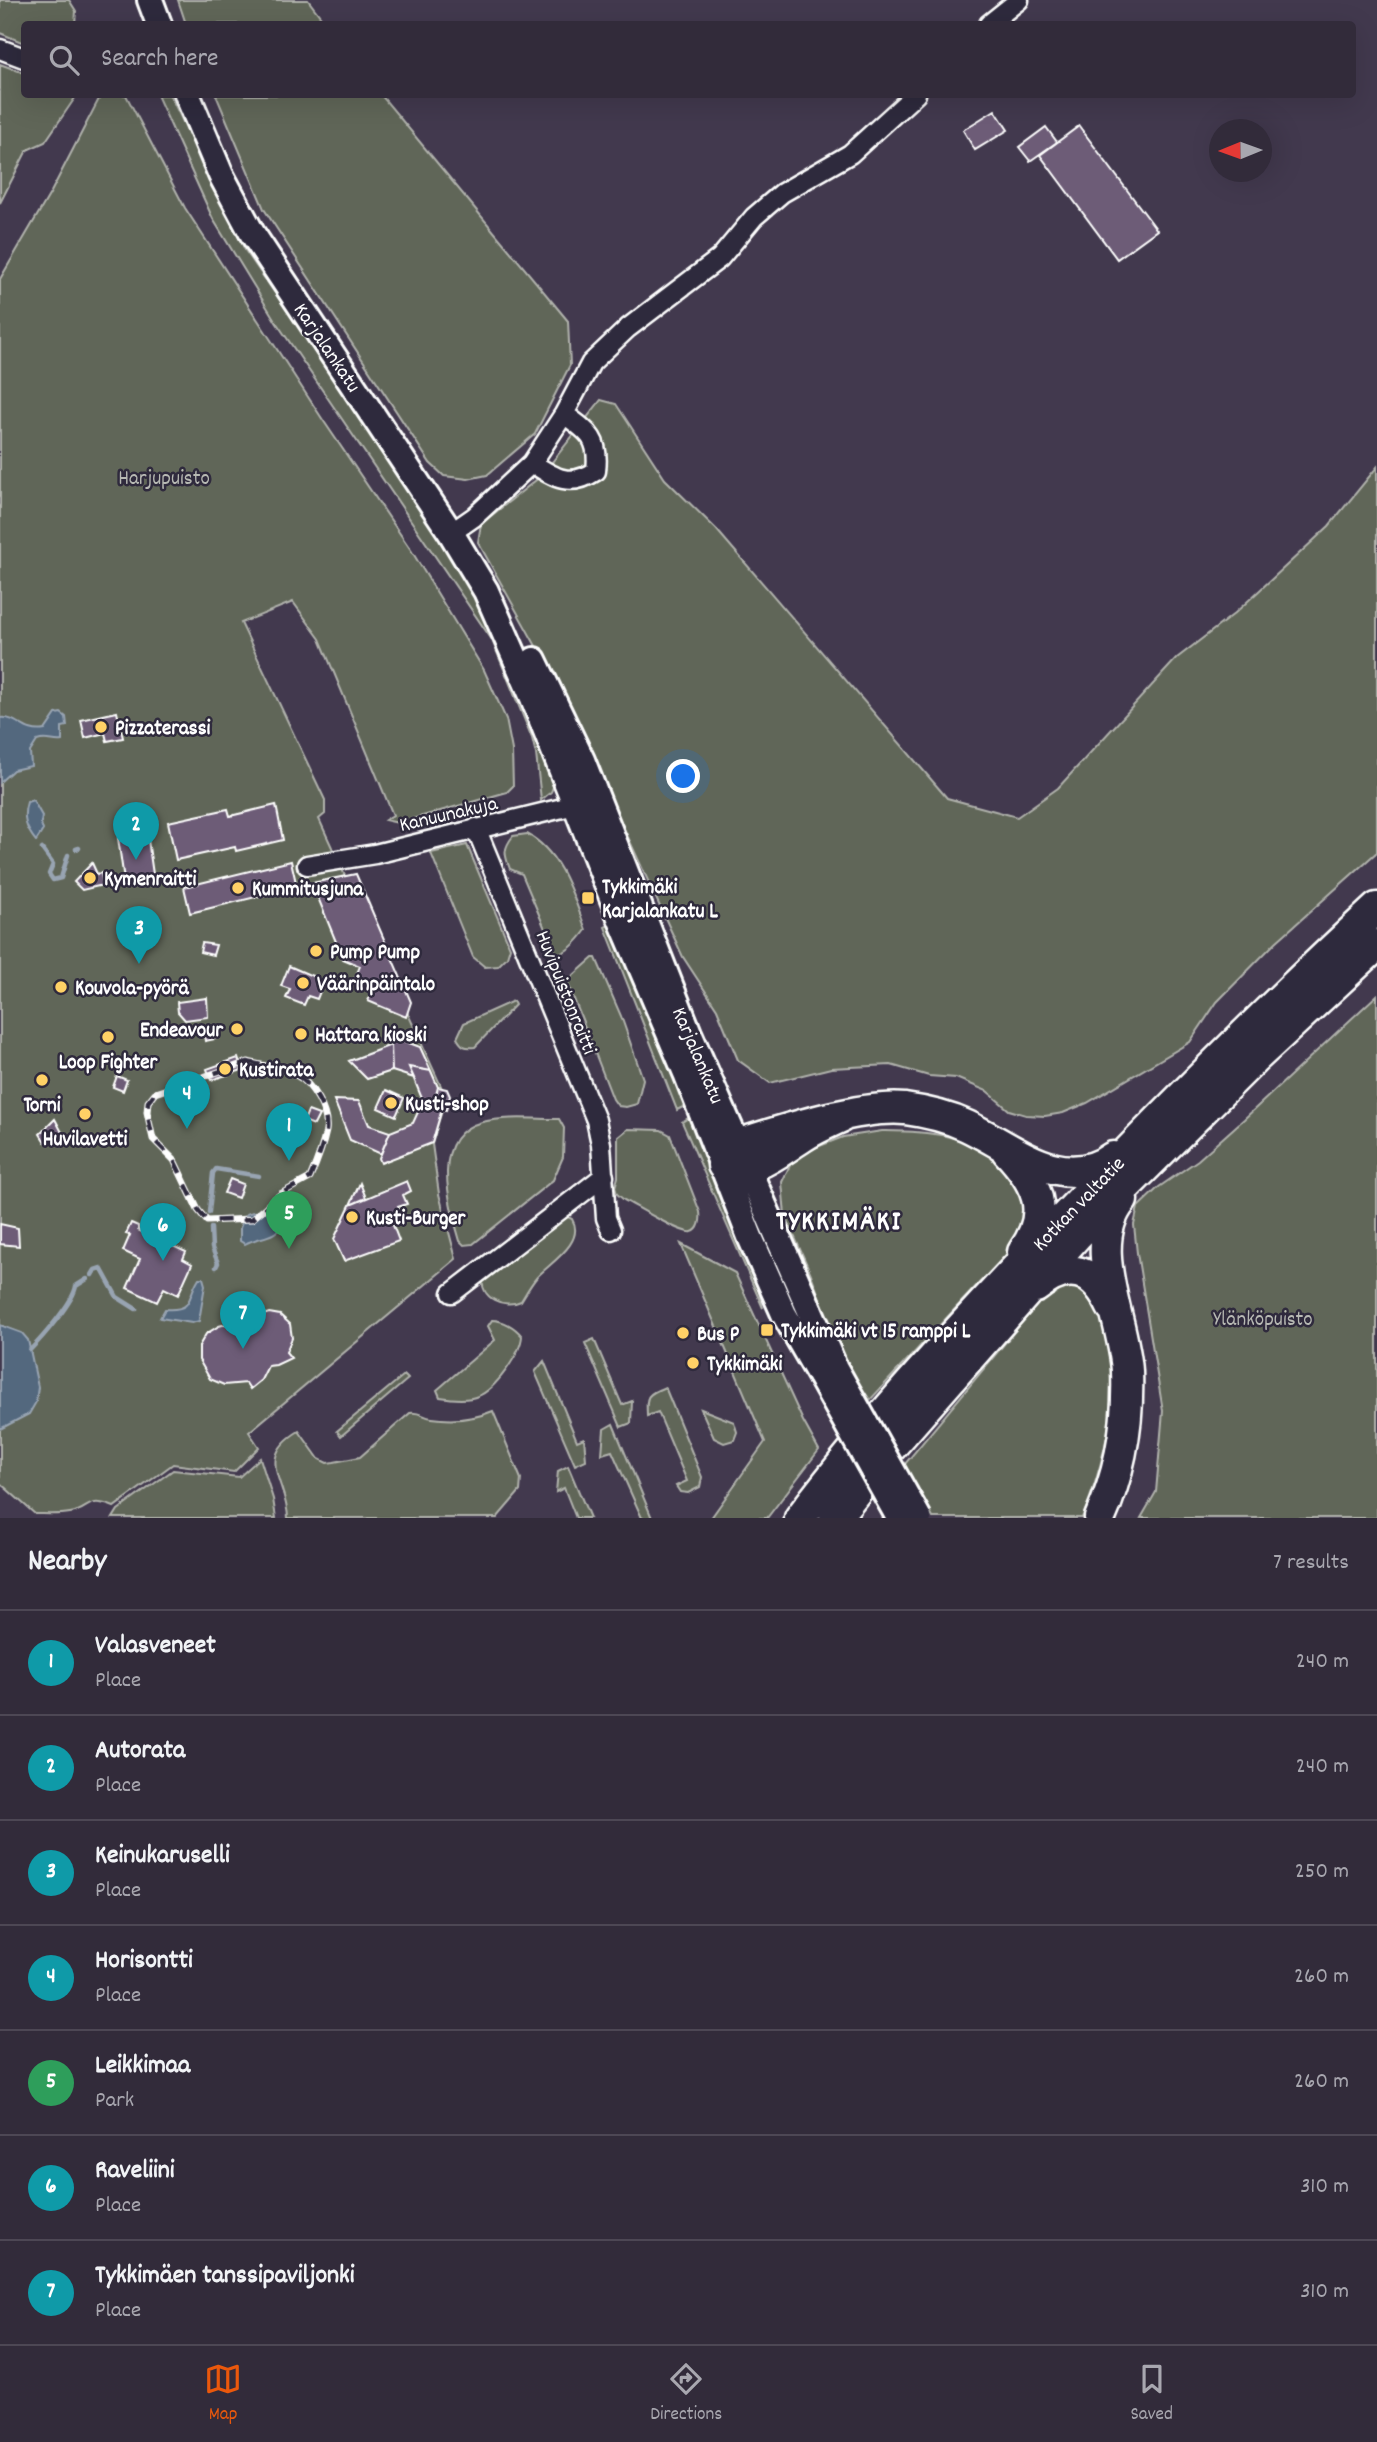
<!DOCTYPE html>
<meta charset="utf-8">
<style>
:root{--surface:#322b3a;--page:#3a3342;--text:#f1f3f6;--muted:#a8a7af;--line:#4d4754;--accent:#ea580c}
body{margin:0;font-family:Dekko,sans-serif;background:var(--page);color:var(--text)}
.compass{position:absolute;left:1209px;top:119px;width:63px;height:63px;border-radius:50%;background:var(--surface);box-shadow:0 7px 28px #0002;rotate:269deg}
.you{position:absolute;left:684px;top:777px;width:24px;height:24px;margin:-18px;border:5px solid #fff;border-radius:50%;background:#1a73e8;box-shadow:0 0 0 10px #1a73e833}
.badge{display:grid;place-items:center;width:46px;height:46px;border-radius:50%;background:var(--accent);color:#fff;font-size:23px;font-weight:700}
.pin{position:absolute;translate:-50% -58px;filter:drop-shadow(0 2px 4px #0008)}
.pin::after{content:'';position:absolute;top:37px;width:24px;height:21px;background:inherit;clip-path:polygon(0 0,100% 0,50% 100%)}
.list{margin:0;padding:0;list-style:none}
h2{display:flex;justify-content:space-between;align-items:center;height:91px;margin:0;padding:0 28px;font-size:30px}
h2 small{font-size:23px;font-weight:400;color:var(--muted)}
.list li{display:grid;grid-template-columns:46px 1fr auto;gap:21px;align-items:center;box-sizing:border-box;height:105px;padding:0 28px;border-top:2px solid var(--line)}
.list b{display:block;font-size:26px;white-space:nowrap}
.list p{margin:0;font-size:23px;white-space:nowrap;color:var(--muted)}
.list em{font-size:23px;font-style:normal;color:var(--muted)}
.icon{flex:none;width:38px;height:38px;fill:none;stroke:currentColor;stroke-width:2;stroke-linecap:round;stroke-linejoin:round}
.map{position:relative;flex:none;width:1377px;height:1518px;overflow:hidden}
.search{position:absolute;background:var(--surface);box-shadow:0 7px 28px #0002;left:21px;right:21px;top:21px;height:77px;display:flex;align-items:center;gap:18px;box-sizing:border-box;padding:0 24px;border-radius:7px;color:var(--muted);font-size:26px}
.sheet{height:826px;background:var(--surface)}
nav{display:flex;justify-content:space-around;align-items:center;box-sizing:border-box;height:98px;border-top:2px solid var(--line);background:var(--surface);font-size:19px;color:var(--muted)}
nav a{display:grid;justify-items:center;gap:4px}
nav .on{color:var(--accent)}
.map>svg:first-child{display:block}
.green{fill:#616659;stroke:#b0b2ac;stroke-width:2}
.water{fill:#53687e;stroke:#98a4b2;stroke-width:2}
.lines{fill:none;stroke-linecap:round;stroke-linejoin:round}
.stream{stroke:#98a4b2;stroke-width:4.5}
.building{fill:#6d5c77;stroke:#fff;stroke-width:2}
.minor-casing{stroke:#fff;stroke-width:23}
.secondary-casing{stroke:#fff;stroke-width:30}
.trunk-casing{stroke:#fff;stroke-width:35}
.minor{stroke:#2f2a3d;stroke-width:18}
.secondary{stroke:#2f2a3d;stroke-width:24}
.trunk{stroke:#2f2a3d;stroke-width:30}
.rail-casing{stroke:#fff;stroke-width:7}
.rail{stroke:#2f2a3d;stroke-width:4.5;stroke-dasharray:13;stroke-linecap:butt}
.secondary-bridge-casing{stroke:#fff;stroke-width:30;stroke-linecap:butt}
.secondary-bridge{stroke:#2f2a3d;stroke-width:24}
.poi-dot{fill:#ffd166;stroke:#2f2a3d;stroke-width:2.5}
.labels{text-anchor:middle;stroke-width:5;stroke-linejoin:round;paint-order:stroke}
.street-label{font-size:21px;fill:#fff;stroke:#2f2a3d}
.park-label{font-size:21px;fill:#b8bab4;stroke:#2f2a3d}
.poi-label{font-size:21px;font-weight:bold;fill:#fff;stroke:#2f2a3d;text-anchor:start}
.district-label{font-size:28px;font-weight:bold;letter-spacing:2px;fill:#fff;stroke:#2f2a3d}
</style>
<div class="map">
<svg width="1377" height="1518" viewBox="0 0 1377 1518">
<rect width="100%" height="100%" fill="#42394e"/>
<filter id="ink" filterUnits="userSpaceOnUse"><feTurbulence type="fractalNoise" baseFrequency=".0143" numOctaves="2"/><feDisplacementMap in="SourceGraphic" scale="14" xChannelSelector="R" yChannelSelector="G"/><feConvolveMatrix kernelMatrix="1 2 1 2 8 2 1 2 1" color-interpolation-filters="sRGB"/></filter>
<g filter="url(#ink)">
<!-- green -->
<path class="green" d="M 0,0 L 69,0 L 76,11 L 75,24 L 24,24 L 24,43 L 0,33 Z
M 178,0 L 308,0 L 326,24 L 186,24 Z
M 0,64 L 24,73 L 24,94 L 77,95 L 45,142 L 27,150 L 0,203 Z
M 101,95 L 126,95 L 185,208 L 323,420 L 411,550 L 484,670 L 506,719 L 512,750 L 513,786 L 507,792 L 398,823 L 385,820 L 393,815 L 320,639 L 293,602 L 241,623 L 325,800 L 325,814 L 319,819 L 446,1097 L 432,1144 L 439,1194 L 456,1259 L 249,1432 L 259,1447 L 234,1472 L 173,1464 L 114,1507 C 85,1496 91,1510 70,1513 C 59,1515 46,1514 35,1514 L 0,1483 L 0,279 L 51,192 Z
M 157,95 L 169,95 L 171,97 L 245,250 L 436,525 L 481,599 L 555,782 L 551,792 L 541,800 L 536,754 L 532,738 L 492,640 L 276,322 L 213,219 Z
M 216,95 L 381,95 L 568,321 L 570,365 L 535,434 L 487,475 L 468,479 L 444,476 L 430,463 L 264,209 Z
M 601,400 L 616,404 L 665,479 L 716,529 L 947,798 L 1017,817 L 1058,788 L 1177,658 L 1234,614 L 1329,526 L 1377,467 L 1377,852 L 1276,942 L 1217,1002 L 1190,1042 L 1087,1103 L 1063,1113 L 1045,1116 L 1026,1115 L 1009,1110 L 987,1091 L 956,1078 L 929,1076 L 891,1065 L 831,1068 L 770,1083 L 738,1060 L 717,1009 L 683,957 L 561,691 L 478,542 L 481,524 L 541,476 Z
M 527,834 C 561,852 573,896 586,930 C 579,940 568,952 556,955 L 522,874 L 510,869 C 504,854 503,849 513,836 Z
M 467,845 L 510,947 L 507,957 L 498,966 L 485,967 L 473,957 L 431,853 Z
M 611,924 L 687,1105 L 677,1110 L 605,927 Z
M 593,958 L 596,958 L 621,1016 L 643,1079 L 637,1104 L 626,1107 L 618,1106 L 613,1099 L 567,981 Z
M 1377,995 L 1377,1518 L 1141,1518 L 1156,1492 L 1163,1411 L 1137,1253 L 1134,1225 L 1138,1207 L 1159,1187 L 1198,1160 L 1244,1119 Z
M 513,1001 L 515,1005 L 475,1047 C 465,1048 462,1047 457,1038 L 464,1023 Z
M 690,1117 L 752,1263 L 763,1308 L 682,1122 Z
M 559,1119 L 564,1128 L 563,1157 L 553,1180 L 473,1244 L 464,1245 L 460,1241 C 449,1203 429,1136 482,1122 C 506,1116 534,1119 559,1119 Z
M 628,1129 L 661,1130 L 670,1135 L 700,1212 C 701,1219 700,1230 692,1232 C 682,1235 636,1206 624,1200 L 617,1194 L 615,1187 L 618,1177 L 618,1137 Z
M 882,1131 C 930,1132 966,1132 1002,1167 C 1022,1187 1031,1204 1021,1233 C 1015,1248 991,1270 980,1282 C 943,1322 906,1361 870,1400 L 848,1367 L 833,1335 L 811,1274 L 785,1215 L 782,1182 L 792,1161 L 804,1152 L 843,1137 Z
M 566,1216 L 572,1219 C 586,1242 550,1263 537,1277 C 531,1284 526,1293 521,1301 C 504,1309 479,1298 483,1277 L 562,1218 Z
M 681,1244 L 735,1273 L 803,1421 L 819,1450 L 767,1518 L 711,1518 L 765,1442 Z
M 1058,1285 L 1080,1287 C 1135,1341 1109,1455 1082,1518 L 933,1518 L 904,1465 L 1049,1290 Z
M 492,1320 C 503,1320 515,1327 522,1336 C 521,1353 495,1390 478,1396 C 467,1401 452,1399 440,1397 L 437,1390 L 495,1340 L 488,1326 Z
M 594,1339 L 622,1405 L 632,1401 L 631,1423 L 621,1427 L 585,1343 Z
M 544,1361 L 577,1441 L 584,1438 L 586,1460 L 575,1465 L 535,1372 Z
M 404,1375 L 408,1379 L 341,1436 L 337,1431 Z
M 665,1387 L 702,1477 L 700,1487 L 688,1493 L 680,1492 L 676,1486 L 687,1481 L 658,1412 L 647,1416 C 646,1395 646,1395 665,1387 Z
M 701,1409 L 734,1422 L 737,1432 L 734,1440 L 724,1443 L 714,1438 Z
M 493,1411 L 521,1479 L 520,1491 L 497,1518 L 288,1518 C 287,1481 254,1458 299,1431 L 319,1459 L 327,1463 L 334,1462 L 360,1457 L 410,1413 C 419,1411 423,1417 432,1418 C 452,1421 474,1419 493,1411 Z
M 613,1424 L 652,1518 L 642,1518 L 612,1451 L 602,1454 L 604,1429 Z
M 260,1458 L 273,1499 L 276,1518 L 113,1518 L 118,1510 L 173,1470 L 239,1477 Z
M 568,1466 L 590,1518 L 576,1518 L 564,1488 L 556,1492 L 558,1471 Z"/>
<!-- water -->
<path class="water" d="M 61,713 L 66,717 L 67,726 L 62,727 L 62,741 C 54,743 48,737 37,741 L 30,752 L 31,766 L 13,770 L 0,782 L 0,718 C 18,716 24,734 45,730 L 56,714 Z
M 33,800 L 42,816 L 41,824 L 43,830 L 36,841 C 26,829 22,818 27,802 Z
M 277,1209 L 280,1212 L 283,1223 C 276,1239 259,1236 245,1244 L 240,1241 L 240,1228 L 245,1215 C 256,1208 266,1214 277,1209 Z
M 199,1278 L 203,1278 L 205,1285 L 199,1321 L 192,1323 L 160,1318 L 165,1309 C 195,1311 186,1298 199,1278 Z
M 0,1325 L 22,1333 L 28,1340 L 38,1387 L 36,1402 L 29,1414 L 0,1429 Z"/>
<g class="lines">
<!-- stream -->
<path class="stream" d="M 42,849 L 53,864 L 49,874 L 53,880 L 61,878 L 68,855
M 76,849 L 79,848
M 209,1212 L 213,1173 L 216,1169 L 259,1176
M 211,1228 L 212,1248 L 218,1263 L 216,1267
M 92,1275 L 95,1270 L 101,1268 L 117,1297 L 136,1309
M 30,1350 C 43,1337 74,1301 76,1286 L 87,1279"/>
</g>
<!-- building -->
<path class="building" d="M 995,110 L 1008,130 L 975,150 L 963,130 Z
M 1079,126 L 1157,230 L 1117,259 L 1040,155 Z
M 1046,127 L 1057,142 L 1030,161 L 1019,147 Z
M 117,712 L 123,738 L 107,741 L 105,733 L 85,738 L 81,720 Z
M 276,805 L 283,840 L 236,851 L 235,847 L 176,860 L 168,822 L 228,809 L 230,816 Z
M 145,832 L 147,833 L 154,881 L 152,885 L 127,888 L 125,887 L 118,838 Z
M 291,861 L 297,887 L 190,913 L 184,887 Z
M 92,863 L 97,874 L 101,873 L 103,885 L 82,890 L 74,882 Z
M 356,874 L 411,1002 L 406,1017 L 368,1001 L 373,989 L 354,981 L 360,966 L 343,959 L 312,883 Z
M 202,943 L 216,945 L 213,955 L 200,952 Z
M 289,966 L 324,981 L 317,999 L 308,996 L 304,1005 L 286,998 L 290,989 L 281,986 Z
M 207,998 L 208,1017 L 185,1020 L 178,1012 L 177,1002 Z
M 212,1026 L 215,1039 L 205,1041 L 203,1028 Z
M 385,1034 L 420,1047 L 431,1071 L 409,1067 L 414,1078 L 392,1071 L 391,1045 Z
M 391,1045 L 392,1071 L 367,1079 L 349,1061 Z
M 238,1058 L 242,1070 L 211,1080 L 207,1069 Z
M 409,1067 L 431,1071 L 438,1087 L 434,1103 L 423,1101 Z
M 117,1076 L 127,1080 L 123,1091 L 113,1087 Z
M 438,1087 L 447,1089 L 450,1096 L 446,1110 L 442,1109 L 432,1143 L 381,1163 L 379,1158 L 390,1132 L 413,1123 L 423,1101 L 434,1103 Z
M 386,1090 L 404,1098 L 396,1116 L 378,1108 Z
M 334,1100 L 359,1101 L 369,1125 L 390,1132 L 381,1154 L 350,1140 Z
M 308,1111 L 319,1115 L 314,1125 L 304,1121 Z
M 55,1119 L 65,1138 L 45,1142 L 40,1134 Z
M 230,1179 L 243,1184 L 238,1198 L 224,1193 Z
M 407,1181 L 411,1191 L 403,1195 L 407,1204 L 398,1207 L 401,1216 L 391,1220 L 399,1241 L 344,1261 L 334,1239 L 350,1205 Z
M 360,1183 L 366,1198 L 350,1205 Z
M 131,1223 L 138,1226 L 138,1230 L 186,1252 L 183,1259 L 192,1264 L 178,1295 L 164,1288 L 157,1302 L 127,1288 L 140,1259 L 123,1251 L 130,1235 L 126,1234 Z
M 0,1224 L 18,1228 L 19,1246 L 0,1244 Z
M 269,1313 L 280,1315 L 290,1324 L 292,1338 L 286,1352 L 291,1358 L 276,1365 L 268,1366 L 261,1380 L 250,1389 L 246,1383 L 224,1385 L 210,1379 L 199,1360 L 199,1346 L 206,1334 L 219,1326 L 226,1324 L 233,1323 L 245,1328 L 254,1315 L 258,1317 Z"/>
<g class="lines">
<!-- minor casing -->
<g class="minor-casing">
<path id="minor" d="M 989,24 L 1019,0
M 0,49 L 24,58
M 532,463 C 555,478 570,488 596,471 C 600,439 589,432 564,414
M 451,533 L 474,517 L 532,463 L 564,414 L 591,363 L 628,328 L 720,258 L 754,217 L 782,193 L 850,154 L 916,94
M 476,828 L 596,1120 L 601,1144 L 606,1218 L 611,1230
M 307,865 L 375,854 L 587,802
M 452,1293 L 604,1176"/>
</g>
<!-- secondary casing -->
<g class="secondary-casing">
<path id="secondary" d="M 150,0 L 159,24
M 187,94 L 221,175 L 252,233 L 451,533 L 486,591 L 533,698 L 623,925 L 686,1073 L 750,1237 L 784,1314 L 820,1376
M 534,660 L 582,760 L 689,1033 L 835,1368"/>
</g>
<!-- trunk casing -->
<g class="trunk-casing">
<path id="trunk" d="M 841,1117 C 828,1123 814,1129 802,1137 C 778,1152 752,1176 723,1165 L 732,1150 L 749,1141 C 790,1128 863,1105 905,1109 C 927,1112 948,1117 967,1126 C 1014,1148 1063,1194 1113,1157
M 1007,1151 C 1037,1183 1052,1212 1023,1252
M 1036,1287 C 1069,1260 1094,1269 1112,1307
M 800,1518 C 879,1413 968,1319 1058,1224 C 1162,1115 1267,1009 1377,908
M 835,1518 L 890,1448 L 1077,1235 L 1253,1060 L 1377,945
M 1100,1518 C 1121,1471 1129,1422 1127,1371 C 1124,1318 1084,1245 1122,1200"/>
</g>
<!-- minor -->
<use href="#minor" class="minor"/>
<!-- secondary -->
<use href="#secondary" class="secondary"/>
<!-- trunk -->
<use href="#trunk" class="trunk"/>
<!-- rail casing -->
<g class="rail-casing">
<path id="rail" d="M 248,1062 C 263,1066 282,1068 296,1075 C 312,1083 329,1112 326,1131 C 323,1146 316,1164 310,1178 L 282,1193 L 252,1219 L 207,1221 L 198,1210 L 174,1160 L 153,1139 L 147,1112 L 148,1102 L 155,1093 Z"/>
</g>
<!-- rail -->
<use href="#rail" class="rail"/>
<!-- secondary-bridge casing -->
<g class="secondary-bridge-casing">
<path id="secondary-bridge" d="M 835,1368 L 919,1518
M 820,1376 L 899,1518"/>
</g>
<!-- secondary-bridge -->
<use href="#secondary-bridge" class="secondary-bridge"/>
</g>
</g>
<!-- markers -->
<g class="poi-dot">
<circle cx="101" cy="727" r="7"/>
<circle cx="90" cy="878" r="7"/>
<circle cx="238" cy="888" r="7"/>
<rect x="581" y="891" width="14" height="14" rx="3.5"/>
<circle cx="316" cy="951" r="7"/>
<circle cx="303" cy="983" r="7"/>
<circle cx="61" cy="987" r="7"/>
<circle cx="237" cy="1029" r="7"/>
<circle cx="301" cy="1034" r="7"/>
<circle cx="108" cy="1037" r="7"/>
<circle cx="225" cy="1069" r="7"/>
<circle cx="42" cy="1080" r="7"/>
<circle cx="391" cy="1103" r="7"/>
<circle cx="85" cy="1114" r="7"/>
<circle cx="352" cy="1217" r="7"/>
<rect x="760" y="1323" width="14" height="14" rx="3.5"/>
<circle cx="683" cy="1333" r="7"/>
<circle cx="693" cy="1363" r="7"/>
</g>
<g class="labels">
<!-- street labels -->
<g class="street-label">
<text transform="translate(328 347) rotate(56)" y="7">Karjalankatu</text>
<text transform="translate(448 813) rotate(-13)" y="7">Kanuunakuja</text>
<text transform="translate(567 992) rotate(68)" y="7">Huvipuistonraitti</text>
<text transform="translate(699 1055) rotate(67)" y="7">Karjalankatu</text>
<text transform="translate(1078 1203) rotate(-46)" y="7">Kotkan valtatie</text>
</g>
<!-- park labels -->
<g class="park-label">
<text x="164" y="484">Harjupuisto</text>
<text x="1263" y="1325">Ylänköpuisto</text>
</g>
<!-- poi labels -->
<g class="poi-label">
<text x="115" y="734">Pizzaterassi</text>
<text x="104" y="885">Kymenraitti</text>
<text x="602" y="893">Tykkimäki<tspan x="602" dy="24">Karjalankatu L</tspan></text>
<text x="252" y="895">Kummitusjuna</text>
<text x="330" y="958">Pump Pump</text>
<text x="317" y="990">Väärinpäintalo</text>
<text x="75" y="994">Kouvola-pyörä</text>
<text x="223" y="1036" text-anchor="end">Endeavour</text>
<text x="315" y="1041">Hattara kioski</text>
<text x="108" y="1068" text-anchor="middle">Loop Fighter</text>
<text x="239" y="1076">Kustirata</text>
<text x="405" y="1110">Kusti-shop</text>
<text x="42" y="1111" text-anchor="middle">Torni</text>
<text x="85" y="1145" text-anchor="middle">Huvilavetti</text>
<text x="366" y="1224">Kusti-Burger</text>
<text x="781" y="1337">Tykkimäki vt 15 ramppi L</text>
<text x="697" y="1340">Bus P</text>
<text x="707" y="1370">Tykkimäki</text>
</g>
<!-- district labels -->
<g class="district-label">
<text x="839" y="1229">TYKKIMÄKI</text>
</g>
</g>
</svg>
<svg class="compass" viewBox="-18 -18 36 36"><path d="M0-13l5 13h-10z" fill="#e53935"/><path d="M0 13l5-13h-10z" fill="#a8a7af"/></svg>
<div class="you"></div>
<div class="pin badge" style="left:289px;top:1161px;background:#0f9aa8">1</div>
<div class="pin badge" style="left:136px;top:860px;background:#0f9aa8">2</div>
<div class="pin badge" style="left:139px;top:964px;background:#0f9aa8">3</div>
<div class="pin badge" style="left:187px;top:1129px;background:#0f9aa8">4</div>
<div class="pin badge" style="left:289px;top:1249px;background:#2e9e5b">5</div>
<div class="pin badge" style="left:163px;top:1261px;background:#0f9aa8">6</div>
<div class="pin badge" style="left:243px;top:1349px;background:#0f9aa8">7</div>
<div class="search"><svg class="icon" aria-label="search" viewBox="0 0 24 24"><circle cx="10" cy="10" r="6"/><path d="M15 15l6 6"/></svg>Search here</div>
</div>
<section class="sheet">
<h2>Nearby<small>7 results</small></h2>
<ul class="list">
<li><span class="badge" style="background:#0f9aa8">1</span><div><b>Valasveneet</b><p>Place</p></div><em>240 m</em></li>
<li><span class="badge" style="background:#0f9aa8">2</span><div><b>Autorata</b><p>Place</p></div><em>240 m</em></li>
<li><span class="badge" style="background:#0f9aa8">3</span><div><b>Keinukaruselli</b><p>Place</p></div><em>250 m</em></li>
<li><span class="badge" style="background:#0f9aa8">4</span><div><b>Horisontti</b><p>Place</p></div><em>260 m</em></li>
<li><span class="badge" style="background:#2e9e5b">5</span><div><b>Leikkimaa</b><p>Park</p></div><em>260 m</em></li>
<li><span class="badge" style="background:#0f9aa8">6</span><div><b>Raveliini</b><p>Place</p></div><em>310 m</em></li>
<li><span class="badge" style="background:#0f9aa8">7</span><div><b>Tykkimäen tanssipaviljonki</b><p>Place</p></div><em>310 m</em></li>
</ul>
</section>
<nav>
<a class="on"><svg class="icon" aria-label="map" viewBox="0 0 24 24"><path d="M3 6l6-2 6 2 6-2v14l-6 2-6-2-6 2zM9 4v14M15 6v14"/></svg>Map</a>
<a><svg class="icon" aria-label="directions" viewBox="0 0 24 24"><path d="M12 3l9 9-9 9-9-9zM9 14v-3h6M13 9l2 2-2 2"/></svg>Directions</a>
<a><svg class="icon" aria-label="saved" viewBox="0 0 24 24"><path d="M7 4h10v16l-5-4-5 4z"/></svg>Saved</a>
</nav>
